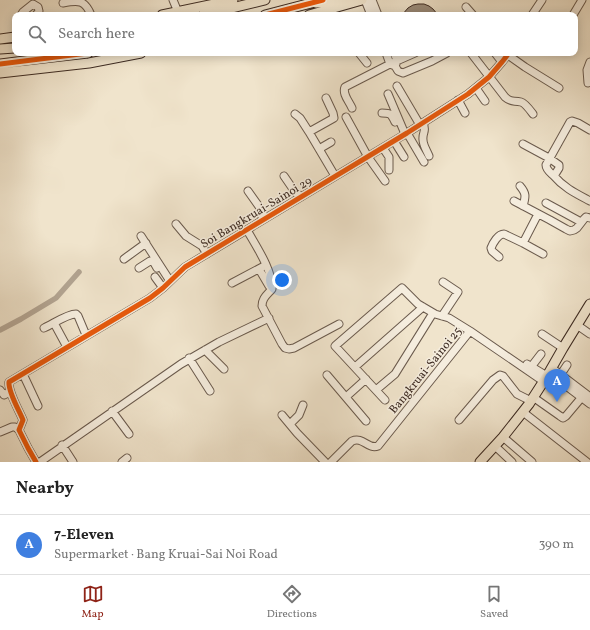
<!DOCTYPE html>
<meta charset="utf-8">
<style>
:root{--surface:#fff;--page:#f6f6f6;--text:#222;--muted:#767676;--line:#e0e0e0;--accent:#8f2418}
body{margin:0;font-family:Vollkorn,serif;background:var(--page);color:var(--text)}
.you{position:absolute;left:282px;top:280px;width:14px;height:14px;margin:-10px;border:3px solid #fff;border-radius:50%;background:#1a73e8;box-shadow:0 0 0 6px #1a73e833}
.badge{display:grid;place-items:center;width:26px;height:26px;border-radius:50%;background:var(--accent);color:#fff;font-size:13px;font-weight:700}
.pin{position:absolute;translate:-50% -33px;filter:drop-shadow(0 1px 2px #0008)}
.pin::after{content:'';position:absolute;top:21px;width:14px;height:12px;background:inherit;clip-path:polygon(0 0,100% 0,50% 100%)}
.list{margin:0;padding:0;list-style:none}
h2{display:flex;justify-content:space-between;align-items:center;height:52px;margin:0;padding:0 16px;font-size:17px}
h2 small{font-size:13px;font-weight:400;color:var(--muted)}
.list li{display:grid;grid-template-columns:26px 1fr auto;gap:12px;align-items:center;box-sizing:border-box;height:60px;padding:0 16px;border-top:1px solid var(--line)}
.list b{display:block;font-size:15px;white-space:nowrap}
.list p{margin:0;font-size:13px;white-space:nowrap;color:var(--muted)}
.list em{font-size:13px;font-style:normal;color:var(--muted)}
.icon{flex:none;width:22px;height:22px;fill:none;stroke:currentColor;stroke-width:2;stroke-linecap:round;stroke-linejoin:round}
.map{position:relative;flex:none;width:590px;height:462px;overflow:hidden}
.search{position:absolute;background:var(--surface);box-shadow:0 2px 10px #0003;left:12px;right:12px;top:12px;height:44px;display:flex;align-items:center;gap:10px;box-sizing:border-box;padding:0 14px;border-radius:8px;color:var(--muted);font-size:15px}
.sheet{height:112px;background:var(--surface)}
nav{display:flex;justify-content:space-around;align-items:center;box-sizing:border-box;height:56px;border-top:1px solid var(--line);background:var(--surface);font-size:11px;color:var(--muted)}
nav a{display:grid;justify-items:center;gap:2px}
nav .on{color:var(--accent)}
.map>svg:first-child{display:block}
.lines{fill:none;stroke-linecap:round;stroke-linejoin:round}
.canal{stroke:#b3a593;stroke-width:5.5}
.building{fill:#9b8c7b;stroke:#3e2c23}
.minor-casing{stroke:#6a5a4d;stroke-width:9}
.major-casing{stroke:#3e2c23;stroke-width:11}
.minor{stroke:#f5edde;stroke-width:7}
.major{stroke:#f0e4cc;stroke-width:9}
.cycleway-casing{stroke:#f5edde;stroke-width:8}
.cycleway{stroke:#e8590c;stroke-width:5}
.labels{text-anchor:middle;stroke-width:3;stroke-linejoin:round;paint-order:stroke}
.street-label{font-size:12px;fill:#3e2c23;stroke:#f5edde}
</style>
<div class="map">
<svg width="590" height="462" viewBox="0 0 590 462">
<rect width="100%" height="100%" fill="#f0e4cc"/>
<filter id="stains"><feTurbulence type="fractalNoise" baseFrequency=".005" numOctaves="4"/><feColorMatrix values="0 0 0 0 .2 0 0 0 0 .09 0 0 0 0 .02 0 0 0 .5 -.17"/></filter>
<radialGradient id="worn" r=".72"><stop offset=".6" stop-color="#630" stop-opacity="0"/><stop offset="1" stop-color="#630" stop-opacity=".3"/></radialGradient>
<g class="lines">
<!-- canal -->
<path class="canal" d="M 0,330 L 21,319 L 56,298 L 79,272"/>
</g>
<!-- building -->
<path class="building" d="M 418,4 L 424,4 L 429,6 L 433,9 L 438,15 L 402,15 L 408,8 L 413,5 Z"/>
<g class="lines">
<!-- minor casing -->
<g class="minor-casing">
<path id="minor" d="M 173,0 L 178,12
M 365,0 L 371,15
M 372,0 L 378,15
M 63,3 C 79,0 85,0 91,15
M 466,7 L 473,15
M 21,15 L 23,12 L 33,4 L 38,7 L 39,11 L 36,15
M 532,15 L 542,0
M 573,15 L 582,0
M 359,53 L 367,63
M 386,53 L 390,64 L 395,66 L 398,71 L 403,73 L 432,61 L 447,53
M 394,53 L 397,60 L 396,64
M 471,53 L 505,97 C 512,103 513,100 521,102 C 525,103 530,110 533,114
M 495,53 L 502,62
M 508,55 L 525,67 L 559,88
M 588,83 L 587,70 L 590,62
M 397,86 L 420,125
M 476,88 L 485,101
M 388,94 L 405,134
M 326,98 L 333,113 L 334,118 L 309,132 L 335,176
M 458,100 L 465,113
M 352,108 C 349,101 342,94 345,87 L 390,64 L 415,53
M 382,113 C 391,113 391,114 395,122
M 295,114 L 300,118 L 309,132
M 346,117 L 368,157 L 385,181
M 423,123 C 427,132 422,132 423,140 C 423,145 427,151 429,156
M 407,133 L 424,162
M 394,141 L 404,157
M 523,144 L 549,158 L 559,165 L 559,168 L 554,176 C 564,188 577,194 590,201
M 383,148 L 389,157 L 389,170
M 319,149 L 331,142
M 284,176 L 295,192 L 301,197
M 554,176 C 551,173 546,170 546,165 L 570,122 L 572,121 L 578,123 L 590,130
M 520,186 C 526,193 526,196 523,206
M 248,191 L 263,212 L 261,215 L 264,219
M 514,201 L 550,220 L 566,229 L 570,231 L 574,230 L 577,228 L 584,219 L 586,217 L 590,218
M 546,203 L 581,222
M 538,214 L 523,243 L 543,254
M 176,224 L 186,236 L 202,246 L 207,254
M 247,230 C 256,246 273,271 272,289 C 267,295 262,298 262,306 L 282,344 L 285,348 L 289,349 L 294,348 L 339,324
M 141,236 L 170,281
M 499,257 L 492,251 L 491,248 C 493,243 498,234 504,234 L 523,243
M 124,259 L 146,243
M 139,268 L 150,261 L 153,261 L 157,268
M 259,269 L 269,286
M 155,277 L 163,288
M 232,283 L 266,265
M 442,316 L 458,292 L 443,282
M 54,323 L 67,347
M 577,325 L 590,334
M 44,328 C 53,324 67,314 76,314 L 78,316 L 86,335
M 542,334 L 563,348
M 205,350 L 224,369
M 189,358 L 210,391
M 527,364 L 547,376
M 355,367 L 423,307
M 531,367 L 541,354
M 552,368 L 590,397
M 549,373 L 590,404
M 23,374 L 38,406
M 561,374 L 567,365
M 327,375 L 366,421
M 0,390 L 4,395 L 10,392
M 376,390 L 395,374 L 433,313
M 346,397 L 366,379
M 533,397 L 560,416 L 563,418 L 566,416 L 582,397
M 385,400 L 335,346 L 402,288 L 418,304 L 435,314 L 449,318 L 470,331 L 543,381
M 112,411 L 129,434
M 523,412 L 587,462
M 282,415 L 297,433 L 325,462
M 459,420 L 493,380 L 500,375 L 503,376 L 517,394 L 531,401
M 290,424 L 299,415 L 303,405
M 19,430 L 23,420 C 19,410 8,392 9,382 L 150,298 L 163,288 L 185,267 L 407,133 L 468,94 L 489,77 L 502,62 L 509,53
M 0,432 L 12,427 L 15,427 L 19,430 L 28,448 L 36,462
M 503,437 L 532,462
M 62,445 L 73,462
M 495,446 L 512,462
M 40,462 L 181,364 L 219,342 L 269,318
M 122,462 L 127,458
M 331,462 L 352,441 C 363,436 368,450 378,446 L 470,331"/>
</g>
<!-- major casing -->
<g class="major-casing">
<path id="major" d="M 316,3 L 342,0
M 162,15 L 233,0
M 203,15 L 265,0
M 265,15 L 323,0
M 309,15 L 362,0
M 0,39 L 15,37
M 0,49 L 15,48
M 0,64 L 88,53
M 0,73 L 89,63 L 141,53
M 480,462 L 503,437 L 529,404 L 547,376 L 563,348 L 590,304"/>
</g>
<!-- minor -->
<use href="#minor" class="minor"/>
<!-- major -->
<use href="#major" class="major"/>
<!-- cycleway casing -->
<g class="cycleway-casing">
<path id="cycleway" d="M 265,15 L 323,0
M 0,64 L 88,53
M 36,462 L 28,448 L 19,430 L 23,420 C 19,410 8,392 9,382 L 150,298 L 163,288 L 185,267 L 407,133 L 468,94 L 489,77 L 502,62 L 509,53"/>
</g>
<!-- cycleway -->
<use href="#cycleway" class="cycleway"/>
</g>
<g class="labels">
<!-- street labels -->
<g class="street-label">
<text transform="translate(256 212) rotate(-31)" y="4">Soi Bangkruai-Sainoi 29</text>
<text transform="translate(425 370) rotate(-51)" y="4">Bangkruai-Sainoi 25</text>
</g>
</g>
<rect width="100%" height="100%" filter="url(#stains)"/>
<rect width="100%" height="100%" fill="url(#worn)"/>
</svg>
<div class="you"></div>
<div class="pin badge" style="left:557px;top:402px;background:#3f7fe0">A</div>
<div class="search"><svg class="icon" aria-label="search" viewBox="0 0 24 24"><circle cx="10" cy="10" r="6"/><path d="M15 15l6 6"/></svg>Search here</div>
</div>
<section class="sheet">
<h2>Nearby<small></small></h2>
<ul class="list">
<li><span class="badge" style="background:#3f7fe0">A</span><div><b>7-Eleven</b><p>Supermarket · Bang Kruai-Sai Noi Road</p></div><em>390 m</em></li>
</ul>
</section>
<nav>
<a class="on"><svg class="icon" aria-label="map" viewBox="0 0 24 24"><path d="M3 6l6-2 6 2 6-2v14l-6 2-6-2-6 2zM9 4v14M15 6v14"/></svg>Map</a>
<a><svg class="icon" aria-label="directions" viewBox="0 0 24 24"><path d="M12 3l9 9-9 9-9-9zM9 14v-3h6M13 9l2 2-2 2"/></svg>Directions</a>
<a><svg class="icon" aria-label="saved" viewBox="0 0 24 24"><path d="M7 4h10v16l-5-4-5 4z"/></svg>Saved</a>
</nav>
